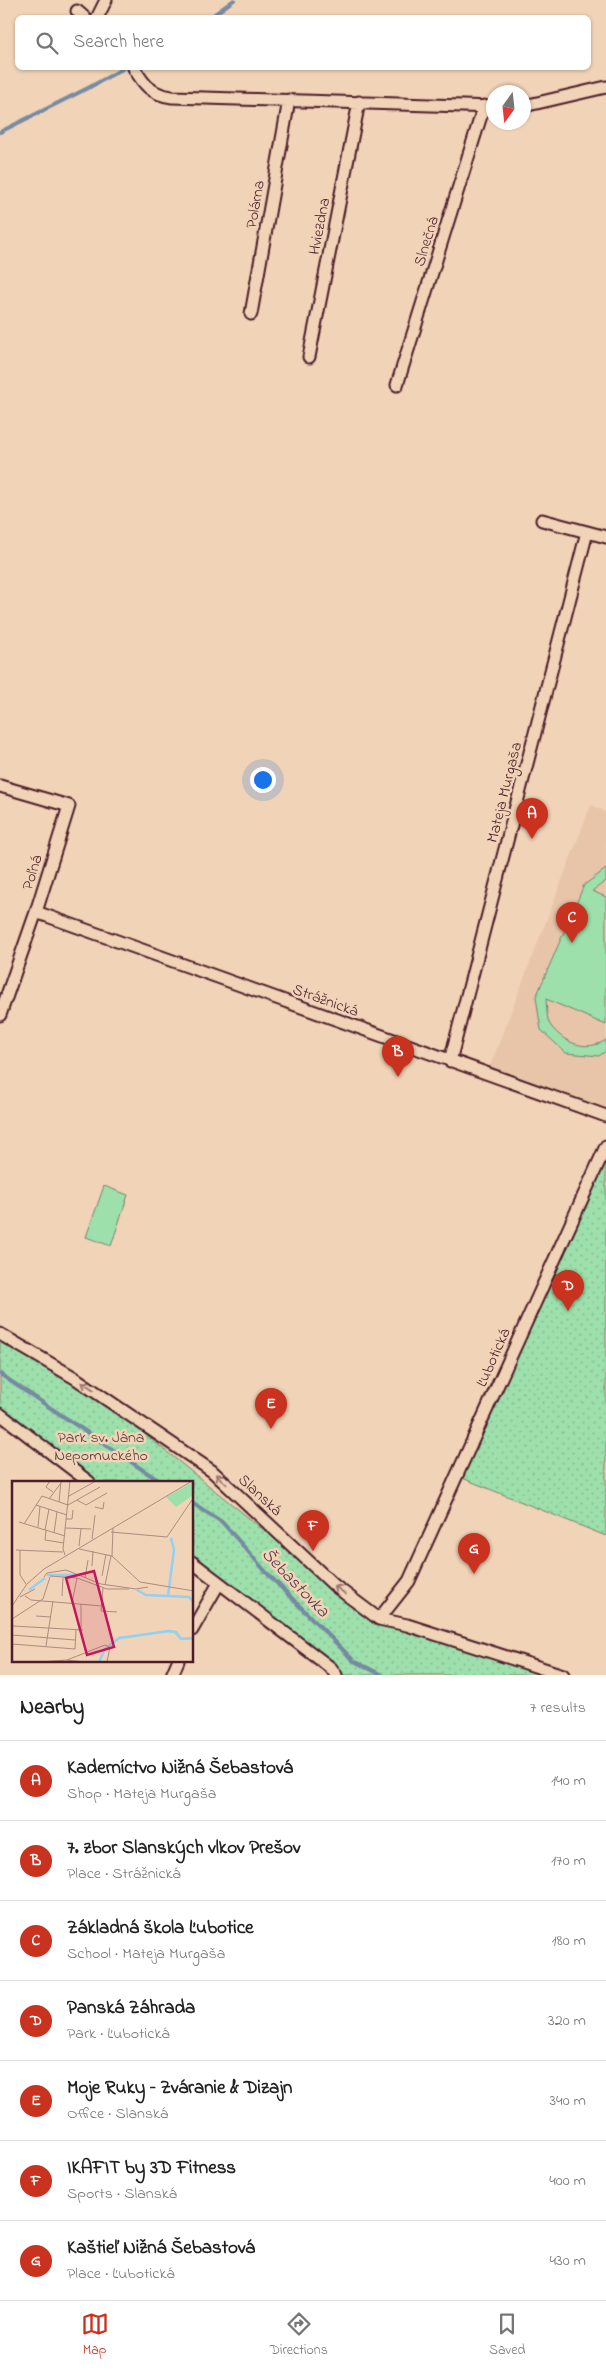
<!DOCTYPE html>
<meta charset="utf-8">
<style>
:root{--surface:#fff;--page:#f2f2f2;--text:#222;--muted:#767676;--line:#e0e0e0;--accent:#c8321e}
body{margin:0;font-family:"Indie Flower",sans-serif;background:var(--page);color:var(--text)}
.compass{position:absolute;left:486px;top:85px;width:45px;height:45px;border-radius:50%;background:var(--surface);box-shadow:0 1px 4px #0004;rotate:195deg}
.you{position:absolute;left:262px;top:779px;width:18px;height:18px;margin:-12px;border:4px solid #fff;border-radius:50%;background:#1a73e8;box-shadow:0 0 0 8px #1a73e833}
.badge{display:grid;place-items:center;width:32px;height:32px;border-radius:50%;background:var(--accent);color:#fff;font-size:16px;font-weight:700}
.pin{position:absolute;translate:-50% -41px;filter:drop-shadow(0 1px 2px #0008)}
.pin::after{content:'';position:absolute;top:26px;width:18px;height:15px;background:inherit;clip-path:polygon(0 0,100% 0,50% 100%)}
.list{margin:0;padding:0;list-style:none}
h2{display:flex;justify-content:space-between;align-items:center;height:65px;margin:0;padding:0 20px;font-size:21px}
h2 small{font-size:16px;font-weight:400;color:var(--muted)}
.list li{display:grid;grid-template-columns:32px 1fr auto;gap:15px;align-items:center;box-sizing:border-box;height:80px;padding:0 20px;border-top:1px solid var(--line)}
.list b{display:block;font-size:19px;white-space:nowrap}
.list p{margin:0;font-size:16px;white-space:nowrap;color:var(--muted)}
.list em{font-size:16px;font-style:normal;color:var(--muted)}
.icon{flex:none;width:28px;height:28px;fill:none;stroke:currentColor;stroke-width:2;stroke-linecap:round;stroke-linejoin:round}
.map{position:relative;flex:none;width:606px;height:1675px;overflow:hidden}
.search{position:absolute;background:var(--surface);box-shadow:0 1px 4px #0004;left:15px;right:15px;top:15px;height:55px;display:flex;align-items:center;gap:12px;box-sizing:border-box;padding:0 18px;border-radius:8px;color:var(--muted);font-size:19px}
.sheet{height:625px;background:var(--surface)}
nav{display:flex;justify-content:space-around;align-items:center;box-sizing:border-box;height:70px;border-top:1px solid var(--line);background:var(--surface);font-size:14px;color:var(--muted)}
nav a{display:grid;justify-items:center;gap:2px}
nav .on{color:var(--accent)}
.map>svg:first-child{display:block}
.built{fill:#e8c5a9}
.park{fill:url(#park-dots);stroke:#74806c}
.pitch{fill:#9de0ac;stroke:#74806c}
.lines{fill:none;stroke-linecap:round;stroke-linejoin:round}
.stream{stroke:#758aa3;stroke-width:4}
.street-casing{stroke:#4a1f2b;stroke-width:15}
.street{stroke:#f1d3b7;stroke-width:11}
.oneway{stroke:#9e7971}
.labels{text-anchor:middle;stroke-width:5;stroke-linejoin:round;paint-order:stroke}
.street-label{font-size:16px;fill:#4a1f2b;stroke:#f1d3b7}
.park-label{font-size:16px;fill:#563c3e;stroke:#f1d3b7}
.water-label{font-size:18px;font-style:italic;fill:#553a49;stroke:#f1d3b7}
.inset-river{fill:none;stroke:#92d1f3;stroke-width:2.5}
.inset-road{fill:none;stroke:#ae8b7f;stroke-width:1}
.view{fill:#c2185b;fill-opacity:0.15;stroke:#c2185b;stroke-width:2.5}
.inset-edge{fill:none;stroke:#4a1f2b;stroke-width:2.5}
</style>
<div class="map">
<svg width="606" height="1675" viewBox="0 0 606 1675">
<defs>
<pattern id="park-dots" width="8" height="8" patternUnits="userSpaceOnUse" patternTransform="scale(1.25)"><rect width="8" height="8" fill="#9de0ac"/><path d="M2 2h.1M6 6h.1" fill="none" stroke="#89c094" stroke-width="1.8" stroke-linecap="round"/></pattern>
</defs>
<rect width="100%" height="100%" fill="#f1d3b7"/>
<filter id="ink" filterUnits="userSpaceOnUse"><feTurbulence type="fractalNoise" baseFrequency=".02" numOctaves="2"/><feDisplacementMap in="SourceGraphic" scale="10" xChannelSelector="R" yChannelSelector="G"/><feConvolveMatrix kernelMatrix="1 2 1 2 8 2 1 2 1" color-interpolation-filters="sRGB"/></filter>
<g filter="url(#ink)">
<!-- built -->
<path class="built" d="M 591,805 L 606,812 L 606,1116 L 487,1074 Z"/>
<!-- park -->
<path class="park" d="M 606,1147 L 606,1536 L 455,1475 Z
M 0,1340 L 115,1410 L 374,1619 L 558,1675 L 336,1675 L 193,1567 L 192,1482 L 86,1482 L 0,1414 Z"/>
<!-- pitch -->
<path class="pitch" d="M 606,869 L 606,881 L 592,891 L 606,897 L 606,1025 L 546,999 C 547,1007 546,1020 551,1026 C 564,1044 588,1052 606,1040 L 606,1051 L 599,1056 L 566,1053 L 541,1030 L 536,997 L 584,885 Z
M 104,1186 L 128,1195 L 111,1246 L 86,1237 Z"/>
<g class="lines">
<!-- stream -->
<path class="stream" d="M 209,18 L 234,0
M 0,132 L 90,87 L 124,68
M 0,1374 L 161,1482
M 192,1503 L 222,1522 L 267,1573 L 354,1661 L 382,1675"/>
<!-- street casing -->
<g class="street-casing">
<path id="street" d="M 77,11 L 85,18
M 97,18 L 106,0
M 134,68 C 144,85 151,94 172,97 L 494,107
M 524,106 L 606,87
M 251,314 L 289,100
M 309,357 L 359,102
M 397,385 L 484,106
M 542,520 L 606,537
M 0,786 L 69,806 L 36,912 L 0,1015
M 36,912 L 606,1116
M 450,1061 L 587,532
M 0,1334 L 75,1378 L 212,1471 L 335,1586 L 379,1619 L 407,1625 L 563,1675
M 0,1414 L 89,1482
M 192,1562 L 331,1668 L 336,1675
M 379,1619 L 409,1581 L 606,1146
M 192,1630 L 219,1583
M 172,1675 L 178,1661"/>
</g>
<!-- street -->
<use href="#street" class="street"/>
</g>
<!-- one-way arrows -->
<defs><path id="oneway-shaft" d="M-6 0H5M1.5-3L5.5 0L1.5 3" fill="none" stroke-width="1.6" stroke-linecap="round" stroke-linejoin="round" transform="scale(1.25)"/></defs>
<g class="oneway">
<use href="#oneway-shaft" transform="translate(88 1386) rotate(-146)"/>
<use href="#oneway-shaft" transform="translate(221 1479) rotate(-137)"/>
<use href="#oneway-shaft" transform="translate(340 1590) rotate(-143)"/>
</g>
</g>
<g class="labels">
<!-- street labels -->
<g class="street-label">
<text transform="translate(254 204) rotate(-80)" y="6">Polárna</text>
<text transform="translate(318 226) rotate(-79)" y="6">Hviezdna</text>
<text transform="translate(425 241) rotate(-73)" y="6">Slnečná</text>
<text transform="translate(503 792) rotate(-76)" y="6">Mateja Murgaša</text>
<text transform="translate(31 872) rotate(-73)" y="6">Poľná</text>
<text transform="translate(326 999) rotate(20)" y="6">Strážnická</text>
<text transform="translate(492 1357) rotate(-66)" y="6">Ľubotická</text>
<text transform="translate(261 1494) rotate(43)" y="6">Slanská</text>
</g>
<!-- park labels -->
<g class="park-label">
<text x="101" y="1442">Park sv. Jána<tspan x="101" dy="18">Nepomuckého</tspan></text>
</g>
<!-- water labels -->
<g class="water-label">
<text transform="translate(296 1582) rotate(46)" y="6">Šebastovka</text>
</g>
</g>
<!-- overview -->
<g transform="translate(12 1481)">
<rect width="181" height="181" fill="#f1d3b7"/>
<path d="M 181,1 L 181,14 L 164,26 L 154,16 ZM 155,149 L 162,150 L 169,157 L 181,156 L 181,159 L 168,158 L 162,152 L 153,151 L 100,160 Z" fill="#9de0ac"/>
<path class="inset-river" d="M 35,94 L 64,94M 17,109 L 33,97M 125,109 L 134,114 L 177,116 L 182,121M 156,115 L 162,69 L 159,57M 87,181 L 93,168 L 107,157 L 157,150 L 164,151 L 169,158 L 182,157"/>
<path class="inset-road" d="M 38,0 L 34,6 L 41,11M 57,15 L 82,1M 37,18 L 49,2M 65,19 L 74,24 L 95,12M 47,21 L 49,0M 24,24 L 55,34M 83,26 L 91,28 L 92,21M 54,38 L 60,38 L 61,29M 7,41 L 53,55M 12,43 L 30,15 L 56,24 L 88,6M 26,46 L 28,25M 53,47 L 79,48M 101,47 L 100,75 L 128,101 L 182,110M 33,49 L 37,28M 34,49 L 33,59 L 52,62M 99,51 L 155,56 L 182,16M 42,52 L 45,31M 80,58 L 83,34M 67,65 L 69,48M 67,68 L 100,75M 4,69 L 51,71M 8,69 L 8,94 L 14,103M 53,74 L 51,68 L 58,0M 80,85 L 81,70M 38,95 L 65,97 L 95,108 L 117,108M 90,95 L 94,73M 32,96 L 35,92 L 54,89 L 89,103 L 124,108 L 136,106M 73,97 L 76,79M 93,104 L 99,75M 91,107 L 89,130 L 105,131M 13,115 L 19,119 L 90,125M 50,115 L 51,96M 8,116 L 23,108M 60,122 L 65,97M 69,123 L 69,149M 0,125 L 15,103 L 32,88 L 180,0M 24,135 L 39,136M 0,138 L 31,118 L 38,96M 1,145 L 71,149M 0,154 L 63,159M 0,163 L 63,168M 34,165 L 41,120M 63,168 L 64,149M 55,179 L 73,181M 28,181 L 55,179 L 93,164 L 99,167M 95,181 L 98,166"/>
<path class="view" d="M 82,90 L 102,166 L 75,174 L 54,97 Z"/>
<rect width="181" height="181" class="inset-edge"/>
</g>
</svg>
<svg class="compass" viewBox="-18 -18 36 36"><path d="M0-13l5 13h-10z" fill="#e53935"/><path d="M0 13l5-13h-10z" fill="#767676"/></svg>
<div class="you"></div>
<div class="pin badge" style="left:532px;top:839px">A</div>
<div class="pin badge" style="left:398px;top:1077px">B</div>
<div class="pin badge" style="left:572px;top:943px">C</div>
<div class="pin badge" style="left:568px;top:1311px">D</div>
<div class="pin badge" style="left:271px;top:1429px">E</div>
<div class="pin badge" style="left:313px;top:1551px">F</div>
<div class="pin badge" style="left:474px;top:1574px">G</div>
<div class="search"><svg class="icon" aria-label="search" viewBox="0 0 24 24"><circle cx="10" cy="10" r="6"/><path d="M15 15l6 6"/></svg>Search here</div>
</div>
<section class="sheet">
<h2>Nearby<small>7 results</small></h2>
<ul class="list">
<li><span class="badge">A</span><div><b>Kaderníctvo Nižná Šebastová</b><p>Shop · Mateja Murgaša</p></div><em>140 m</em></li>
<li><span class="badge">B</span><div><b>7. zbor Slanských vlkov Prešov</b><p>Place · Strážnická</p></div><em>170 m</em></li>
<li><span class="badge">C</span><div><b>Základná škola Ľubotice</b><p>School · Mateja Murgaša</p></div><em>180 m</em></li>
<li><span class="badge">D</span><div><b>Panská Záhrada</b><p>Park · Ľubotická</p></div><em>320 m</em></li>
<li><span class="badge">E</span><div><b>Moje Ruky – Zváranie &amp; Dizajn</b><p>Office · Slanská</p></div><em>340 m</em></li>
<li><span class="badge">F</span><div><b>IKAFIT by 3D Fitness</b><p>Sports · Slanská</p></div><em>400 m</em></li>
<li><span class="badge">G</span><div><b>Kaštieľ Nižná Šebastová</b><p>Place · Ľubotická</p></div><em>430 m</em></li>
</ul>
</section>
<nav>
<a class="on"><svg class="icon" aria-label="map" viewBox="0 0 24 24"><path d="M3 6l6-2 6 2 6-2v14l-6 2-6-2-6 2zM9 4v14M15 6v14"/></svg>Map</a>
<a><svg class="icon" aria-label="directions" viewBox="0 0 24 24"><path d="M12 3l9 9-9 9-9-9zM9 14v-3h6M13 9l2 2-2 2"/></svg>Directions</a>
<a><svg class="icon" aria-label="saved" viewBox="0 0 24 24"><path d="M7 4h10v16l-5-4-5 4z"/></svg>Saved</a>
</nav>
